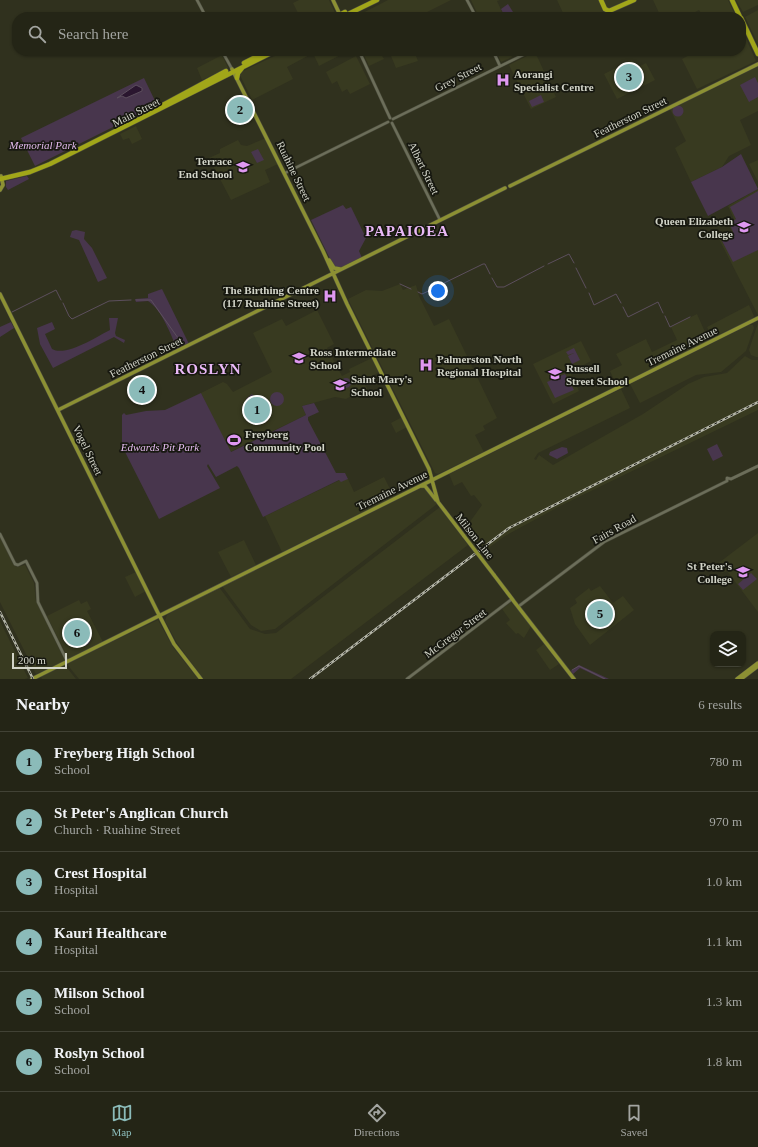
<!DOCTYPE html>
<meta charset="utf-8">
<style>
:root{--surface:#242516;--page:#2c2d1f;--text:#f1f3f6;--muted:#a3a5a1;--line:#414235;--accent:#8bbbb9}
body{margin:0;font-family:Georgia,serif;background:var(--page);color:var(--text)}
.controls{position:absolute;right:12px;bottom:12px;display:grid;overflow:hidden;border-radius:8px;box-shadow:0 1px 3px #0004}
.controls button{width:36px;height:36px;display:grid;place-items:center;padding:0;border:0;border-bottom:1px solid var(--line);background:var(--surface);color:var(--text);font:20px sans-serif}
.scale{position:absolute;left:12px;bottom:10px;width:55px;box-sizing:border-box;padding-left:4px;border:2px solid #d2d4c8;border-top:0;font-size:11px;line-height:14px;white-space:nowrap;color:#d2d4c8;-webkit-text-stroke:3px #171810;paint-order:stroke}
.you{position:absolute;left:438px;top:291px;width:14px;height:14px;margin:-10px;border:3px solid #fff;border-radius:50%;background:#1a73e8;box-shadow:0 0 0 6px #1a73e833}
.badge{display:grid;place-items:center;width:26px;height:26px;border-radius:50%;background:var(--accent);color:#111;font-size:13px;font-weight:700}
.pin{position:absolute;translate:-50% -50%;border:2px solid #fff;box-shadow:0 1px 4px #0006}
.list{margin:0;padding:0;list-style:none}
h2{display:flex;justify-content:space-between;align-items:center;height:52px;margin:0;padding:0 16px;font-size:17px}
h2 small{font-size:13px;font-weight:400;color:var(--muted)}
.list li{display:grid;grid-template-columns:26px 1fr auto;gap:12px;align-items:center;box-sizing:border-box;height:60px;padding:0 16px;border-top:1px solid var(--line)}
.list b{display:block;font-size:15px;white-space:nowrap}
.list p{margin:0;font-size:13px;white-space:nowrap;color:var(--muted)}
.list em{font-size:13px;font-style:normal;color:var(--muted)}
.icon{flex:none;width:22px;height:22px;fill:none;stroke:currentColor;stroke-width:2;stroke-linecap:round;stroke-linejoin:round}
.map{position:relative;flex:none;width:758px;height:679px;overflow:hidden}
.search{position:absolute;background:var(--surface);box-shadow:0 1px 3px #0004;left:12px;right:12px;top:12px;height:44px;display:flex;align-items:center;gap:10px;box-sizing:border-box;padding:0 14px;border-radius:16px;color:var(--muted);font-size:15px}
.sheet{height:412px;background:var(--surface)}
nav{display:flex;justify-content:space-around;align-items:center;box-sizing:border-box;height:56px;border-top:1px solid var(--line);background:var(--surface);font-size:11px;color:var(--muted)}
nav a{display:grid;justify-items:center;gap:2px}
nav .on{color:var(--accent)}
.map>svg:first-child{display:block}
.built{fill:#383a20}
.green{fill:#48364d}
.water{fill:#2a162f;stroke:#5c4f5d}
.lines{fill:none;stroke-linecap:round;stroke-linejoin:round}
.stream{stroke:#5c4f5d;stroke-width:1}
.minor-casing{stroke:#4c4d3d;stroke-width:3.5}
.major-casing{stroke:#4c4d3d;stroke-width:4.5}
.highway-casing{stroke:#4c4d3d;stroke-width:5.5}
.minor{stroke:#6c6e5a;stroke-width:2.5}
.major{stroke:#8c9033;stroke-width:3.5}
.highway{stroke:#a1a619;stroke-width:4.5}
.rail-casing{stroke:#b5b6a9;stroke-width:2.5}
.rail{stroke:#171810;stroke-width:1;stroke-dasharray:3;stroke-linecap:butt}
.major-bridge-casing{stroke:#4c4d3d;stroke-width:4.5;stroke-linecap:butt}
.major-bridge{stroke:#8c9033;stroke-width:3.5}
.labels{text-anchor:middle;stroke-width:3.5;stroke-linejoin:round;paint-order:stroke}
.poi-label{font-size:11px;font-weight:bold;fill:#d2d4c8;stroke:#171810;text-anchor:start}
.street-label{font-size:11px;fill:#d2d4c8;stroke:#171810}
.park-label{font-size:11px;font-style:italic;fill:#e3baee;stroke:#171810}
.district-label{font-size:15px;font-weight:bold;letter-spacing:1px;fill:#eab9f7;stroke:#171810}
</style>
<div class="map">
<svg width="758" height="679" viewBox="0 0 758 679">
<rect width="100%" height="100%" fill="#30311e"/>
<!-- built -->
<path class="built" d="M 299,0 L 329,0 L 336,15 L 331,17 L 300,17 L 293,3 Z
M 388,0 L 451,0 L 417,17 L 355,17 Z
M 471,0 L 500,0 L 497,1 L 502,12 L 492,17 L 479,17 Z
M 557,0 L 599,0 L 605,12 L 594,17 L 565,17 Z
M 603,0 L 630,0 L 609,11 Z
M 653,0 L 728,0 L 736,17 L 693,17 L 701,13 L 699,10 L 685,17 L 661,17 Z
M 736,0 L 758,0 L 758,5 L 743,12 Z
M 758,10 L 758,44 L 745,17 Z
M 741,27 L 756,61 L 697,89 L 682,59 L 697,51 L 741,51 Z
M 285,51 L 348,51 L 319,66 L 313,53 L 287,67 L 293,79 L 252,100 L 239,73 Z
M 367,51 L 379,51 L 384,59 L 369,66 L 363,53 Z
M 400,51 L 422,51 L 423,53 L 416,56 L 418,61 L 396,68 L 391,56 Z
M 496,51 L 509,51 L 512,57 L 501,62 Z
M 535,52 L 556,97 L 531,109 L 509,65 Z
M 222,55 L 228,68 L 202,80 L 197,68 Z
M 356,56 L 370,84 L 350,94 L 347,89 L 342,92 L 337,81 L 332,84 L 326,72 Z
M 632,60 L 636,68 L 646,63 L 655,80 L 617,99 L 604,74 Z
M 758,66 L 758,111 L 740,120 L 751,145 L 729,156 L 722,167 L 691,182 L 675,148 L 686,141 L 670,109 Z
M 136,126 L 142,139 L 132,144 L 129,138 L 123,140 L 120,134 Z
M 266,138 L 278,164 L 265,170 L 270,182 L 231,200 L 209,158 L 220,153 L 220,149 L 238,140 L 241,145 L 247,146 Z
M 758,160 L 758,182 L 749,164 Z
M 758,189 L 758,315 L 719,239 L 732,232 L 728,223 L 734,219 L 728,206 Z
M 400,284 L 403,290 L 416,285 L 419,296 L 434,326 L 449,319 L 497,418 L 483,426 L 485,430 L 475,435 L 484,452 L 438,474 L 435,473 L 348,299 L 366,290 L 382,291 Z
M 749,305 L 754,316 L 752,319 L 712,338 L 707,327 Z
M 317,310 L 334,344 L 327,348 L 342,376 L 350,372 L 349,369 L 372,358 L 379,372 L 363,381 L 368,390 L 355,397 L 353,395 L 346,399 L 335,397 L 302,406 L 306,415 L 230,452 L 201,393 L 223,382 L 227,384 L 233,392 L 272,372 L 253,333 L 282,319 L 286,326 Z
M 697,314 L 709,341 L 617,386 L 610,371 L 622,365 L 616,354 L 646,339 L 652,352 L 677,340 L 671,327 Z
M 758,323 L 758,357 L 756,357 L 751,355 L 749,350 Z
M 749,325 L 753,325 L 754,328 L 746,351 L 721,372 L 696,375 L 640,403 L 630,384 Z
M 581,341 L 591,361 L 570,372 L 579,391 L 553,404 L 533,364 Z
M 745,356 L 752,360 L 758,360 L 758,410 L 560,506 L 505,536 L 480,554 L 467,536 L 465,530 L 467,526 L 482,505 L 474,495 L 471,496 L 462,482 L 454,486 L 449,474 L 621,389 L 630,408 L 538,453 L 534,459 L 536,460 L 539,455 L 553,465 L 643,414 L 688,384 L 704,377 L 727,373 Z
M 402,417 L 407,427 L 396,433 L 391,423 Z
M 384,477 L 394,497 L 282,552 L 265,516 L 340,480 L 341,481 L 348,479 L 354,492 Z
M 423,487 L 437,504 L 275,629 L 261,631 L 251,625 L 222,586 Z
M 440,507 L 468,545 L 291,679 L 203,679 L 177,643 L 165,621 L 167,615 L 172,612 L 219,587 L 250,629 L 265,634 L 276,633 Z
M 758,533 L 758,612 L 727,571 L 722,573 L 716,565 Z
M 0,537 L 13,564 L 17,567 L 25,565 L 34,583 L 36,601 L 65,661 L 36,674 L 0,602 Z
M 244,540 L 256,565 L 231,577 L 218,552 Z
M 136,572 L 146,591 L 135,597 L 125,577 Z
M 600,586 L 613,603 L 623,596 L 634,610 L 590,645 L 575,624 L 570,608 L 577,603 L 575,599 L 589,588 L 591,591 Z
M 79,600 L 81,604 L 87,601 L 91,609 L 87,611 L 103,642 L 68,659 L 47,616 Z
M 511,602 L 531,626 L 524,638 L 518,633 L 516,634 L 506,623 L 510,620 L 502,609 Z
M 158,620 L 173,647 L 198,679 L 79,679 L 66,663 Z
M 0,621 L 28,678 L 25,679 L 0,679 Z
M 544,644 L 559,664 L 550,670 L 536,650 Z
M 64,664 L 76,679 L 42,679 L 40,676 Z"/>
<!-- green -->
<path class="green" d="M 508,4 L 513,12 L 504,15 L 501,9 Z
M 755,77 L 758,83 L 758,97 L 749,102 L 740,85 Z
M 144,78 L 157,105 L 35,166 L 21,138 Z
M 541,95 L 544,102 L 532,107 L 529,101 Z
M672.5 111a5.5 5.5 0 1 1 11 0a5.5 5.5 0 1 1-11 0Z
M 258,149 L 264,160 L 257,163 L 251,152 Z
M 741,154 L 758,189 L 708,216 L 691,182 L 722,167 Z
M 27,176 L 29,179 L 8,190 L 6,187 L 6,181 Z
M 758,191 L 758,250 L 733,262 L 721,239 L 733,232 L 729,223 L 736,219 L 730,207 Z
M 343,205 L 346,209 L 351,207 L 366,238 L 359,251 L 362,258 L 336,271 L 311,220 Z
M 76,230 L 85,232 L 84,239 L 92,248 L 107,278 L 98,282 L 79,240 L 70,237 L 72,231 Z
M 162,289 L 189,344 L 178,350 C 170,334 163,311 148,301 L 136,302 L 135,299 L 148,298 L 148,294 Z
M 109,318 L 118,318 L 115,333 L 116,336 L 125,340 L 124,343 L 114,337 L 53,368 L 40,344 L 37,328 L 52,322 L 55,329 L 45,334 L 52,349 C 66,357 96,337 110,330 Z
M 11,322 L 14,328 L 0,337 L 0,327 Z
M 574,348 L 580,360 L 572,364 L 568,356 L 574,353 L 568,355 L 566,352 Z
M 565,374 L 574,390 L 555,398 L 547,382 Z
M341 383a5 5 0 1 1 10 0a5 5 0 1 1-10 0Z
M270 399a7 7 0 1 1 14 0a7 7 0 1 1-14 0Z
M 201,393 L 231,452 L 306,415 L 302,406 L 314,403 L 319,412 L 308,417 L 308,420 L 336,473 L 345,473 L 348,479 L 341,482 L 339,480 L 263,517 L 239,468 L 237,466 L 216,477 L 208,464 L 207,466 L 220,488 L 159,519 L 122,446 L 122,415 L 124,413 L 126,415 L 146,411 L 165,410 Z
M 252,394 L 256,399 L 249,404 L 257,400 L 258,406 L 259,405 L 261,409 L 253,414 L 246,399 Z
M 717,444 L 723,456 L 713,461 L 707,449 Z
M 562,447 L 567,448 L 568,453 L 557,459 L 549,455 L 550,452 Z
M 751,573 L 757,579 L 743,590 L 738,584 Z
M75 638a8 8 0 1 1 16 0a8 8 0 1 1-16 0Z
M 579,665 L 609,679 L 603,679 L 580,668 L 573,674 L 571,671 Z"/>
<!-- water -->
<path class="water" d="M 136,85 L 142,88 L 142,91 L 126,98 L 122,96 L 117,98 Z"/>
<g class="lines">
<!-- stream -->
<path class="stream" d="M 548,264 L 569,254 L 574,263
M 576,268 L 586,288
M 492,278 L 497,287 L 504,287 L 544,266
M 400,284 L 411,289
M 438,286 L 483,264 L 485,264 L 490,274
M 418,292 L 422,294 L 433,289
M 589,293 L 594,305 L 616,294 L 621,303
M 136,300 L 151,300 L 183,345
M 63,303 L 69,316 L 72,319 L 109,301 L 131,300
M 623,307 L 628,317 L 658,302 L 663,313
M 12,312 L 56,290 L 61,300
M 665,316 L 670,327 L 690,317
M 572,670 L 579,666 L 605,679"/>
<!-- minor casing -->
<g class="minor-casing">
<path id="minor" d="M 197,0 L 206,17
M 467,0 L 476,17
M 600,17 L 608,11
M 222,51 L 232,69
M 355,51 L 360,53
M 493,51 L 500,66
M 360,53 L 390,118
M 393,119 L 531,51
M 392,123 L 440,220
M 285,173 L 388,122
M 731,479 L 758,466
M 727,481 L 727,478 L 731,479
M 0,534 L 15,564 L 18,565 L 26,561 L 37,583 L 38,602 L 67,661
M 519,606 L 604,542 L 727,481
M 407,679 L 512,599"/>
</g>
<!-- major casing -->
<g class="major-casing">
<path id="major" d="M 333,0 L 341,17
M 232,69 L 323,251 L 347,304 L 429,469 L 438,502 L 464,536
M 510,186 L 758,64
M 0,190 L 3,185 L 1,176
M 329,260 L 334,268 L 340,269
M 0,294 L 157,611 L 174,644 L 201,679
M 58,410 L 505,188
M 420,486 L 425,486 L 436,500
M 494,575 L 513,600
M 512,599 L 574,679
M 32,679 L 758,318
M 737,679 L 758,663
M 741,679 L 758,666"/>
</g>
<!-- highway casing -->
<g class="highway-casing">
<path id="highway" d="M 601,0 L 605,9 L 609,11 L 634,0
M 732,0 L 740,17
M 336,17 L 345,12
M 342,17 L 377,0
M 741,18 L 758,54
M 244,63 L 267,51
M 237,78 L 238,73 L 242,68
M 161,106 L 226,71
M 0,179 L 30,172 L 50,164 L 275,51"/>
</g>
<!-- minor -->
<use href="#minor" class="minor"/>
<!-- major -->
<use href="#major" class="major"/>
<!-- highway -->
<use href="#highway" class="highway"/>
<!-- rail casing -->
<g class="rail-casing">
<path id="rail" d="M 0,612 L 33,679
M 310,679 L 509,528 L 758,402"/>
</g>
<!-- rail -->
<use href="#rail" class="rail"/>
<!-- major-bridge casing -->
<g class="major-bridge-casing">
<path id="major-bridge" d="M 464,536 L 494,575"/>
</g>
<!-- major-bridge -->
<use href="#major-bridge" class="major-bridge"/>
</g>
<!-- icons -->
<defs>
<g id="hospital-bare" transform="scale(1.08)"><path d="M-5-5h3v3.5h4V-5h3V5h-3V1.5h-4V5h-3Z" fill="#df98f1" stroke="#171810" stroke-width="2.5" paint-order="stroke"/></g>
<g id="school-bare" transform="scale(1.08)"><path d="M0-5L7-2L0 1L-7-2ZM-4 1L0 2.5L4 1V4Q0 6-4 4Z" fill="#df98f1" stroke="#171810" stroke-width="2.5" paint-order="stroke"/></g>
<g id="stadium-bare" transform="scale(1.08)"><path d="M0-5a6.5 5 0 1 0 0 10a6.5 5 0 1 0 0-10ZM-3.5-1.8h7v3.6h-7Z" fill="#df98f1" stroke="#171810" stroke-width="2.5" paint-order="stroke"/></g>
</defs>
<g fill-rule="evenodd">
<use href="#hospital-bare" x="503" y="80"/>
<use href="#school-bare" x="243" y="167"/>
<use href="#school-bare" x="744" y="227"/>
<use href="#hospital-bare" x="330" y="296"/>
<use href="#school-bare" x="299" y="358"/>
<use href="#hospital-bare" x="426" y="365"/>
<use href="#school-bare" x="555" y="374"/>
<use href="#school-bare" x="340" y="385"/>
<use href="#stadium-bare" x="234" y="440"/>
<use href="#school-bare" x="743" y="572"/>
</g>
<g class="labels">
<!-- poi labels -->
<g class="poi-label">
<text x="514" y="78">Aorangi<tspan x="514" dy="13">Specialist Centre</tspan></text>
<text x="232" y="165" text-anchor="end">Terrace<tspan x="232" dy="13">End School</tspan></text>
<text x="733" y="225" text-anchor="end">Queen Elizabeth<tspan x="733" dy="13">College</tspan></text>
<text x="319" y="294" text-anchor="end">The Birthing Centre<tspan x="319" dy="13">(117 Ruahine Street)</tspan></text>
<text x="310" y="356">Ross Intermediate<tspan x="310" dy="13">School</tspan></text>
<text x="437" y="363">Palmerston North<tspan x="437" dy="13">Regional Hospital</tspan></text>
<text x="566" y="372">Russell<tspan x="566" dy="13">Street School</tspan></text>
<text x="351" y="383">Saint Mary's<tspan x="351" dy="13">School</tspan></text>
<text x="245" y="438">Freyberg<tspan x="245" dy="13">Community Pool</tspan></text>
<text x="732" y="570" text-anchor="end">St Peter's<tspan x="732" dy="13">College</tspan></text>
</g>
<!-- street labels -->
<g class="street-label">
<text transform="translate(458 77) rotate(-27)" y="4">Grey Street</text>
<text transform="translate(136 112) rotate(-27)" y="4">Main Street</text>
<text transform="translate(630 117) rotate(-26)" y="4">Featherston Street</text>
<text transform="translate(424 168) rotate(64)" y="4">Albert Street</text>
<text transform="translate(294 171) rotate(64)" y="4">Ruahine Street</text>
<text transform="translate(682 346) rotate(-26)" y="4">Tremaine Avenue</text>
<text transform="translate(146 357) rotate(-26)" y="4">Featherston Street</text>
<text transform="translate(88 450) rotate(64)" y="4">Vogel Street</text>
<text transform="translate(392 490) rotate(-26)" y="4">Tremaine Avenue</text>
<text transform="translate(614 529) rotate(-29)" y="4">Fairs Road</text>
<text transform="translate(475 536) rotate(52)" y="4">Milson Line</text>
<text transform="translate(455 633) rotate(-37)" y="4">McGregor Street</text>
</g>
<!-- park labels -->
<g class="park-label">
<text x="43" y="149">Memorial Park</text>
<text x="160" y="451">Edwards Pit Park</text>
</g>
<!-- district labels -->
<g class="district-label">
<text x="407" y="236">PAPAIOEA</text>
<text x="208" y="374">ROSLYN</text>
</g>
</g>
</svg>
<div class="controls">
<button><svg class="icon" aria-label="layers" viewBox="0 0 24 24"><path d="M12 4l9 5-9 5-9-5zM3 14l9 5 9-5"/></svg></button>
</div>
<div class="scale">200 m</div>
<div class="you"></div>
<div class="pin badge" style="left:257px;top:410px">1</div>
<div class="pin badge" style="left:240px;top:110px">2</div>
<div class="pin badge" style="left:629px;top:77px">3</div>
<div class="pin badge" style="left:142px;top:390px">4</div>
<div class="pin badge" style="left:600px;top:614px">5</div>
<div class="pin badge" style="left:77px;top:633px">6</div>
<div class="search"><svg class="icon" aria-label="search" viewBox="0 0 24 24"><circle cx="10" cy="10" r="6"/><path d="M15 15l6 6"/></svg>Search here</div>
</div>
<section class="sheet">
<h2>Nearby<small>6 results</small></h2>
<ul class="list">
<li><span class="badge">1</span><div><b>Freyberg High School</b><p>School</p></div><em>780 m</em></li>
<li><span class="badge">2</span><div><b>St Peter's Anglican Church</b><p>Church · Ruahine Street</p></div><em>970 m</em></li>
<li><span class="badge">3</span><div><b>Crest Hospital</b><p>Hospital</p></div><em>1.0 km</em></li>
<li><span class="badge">4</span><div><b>Kauri Healthcare</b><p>Hospital</p></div><em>1.1 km</em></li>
<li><span class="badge">5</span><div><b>Milson School</b><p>School</p></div><em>1.3 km</em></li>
<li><span class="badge">6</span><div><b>Roslyn School</b><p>School</p></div><em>1.8 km</em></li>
</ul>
</section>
<nav>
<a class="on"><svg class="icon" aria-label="map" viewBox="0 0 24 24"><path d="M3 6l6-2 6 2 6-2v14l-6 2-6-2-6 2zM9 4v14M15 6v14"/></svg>Map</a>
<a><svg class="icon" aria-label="directions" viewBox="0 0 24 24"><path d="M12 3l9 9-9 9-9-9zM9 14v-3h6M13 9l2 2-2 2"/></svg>Directions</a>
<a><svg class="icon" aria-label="saved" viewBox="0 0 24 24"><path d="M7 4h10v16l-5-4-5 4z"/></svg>Saved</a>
</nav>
